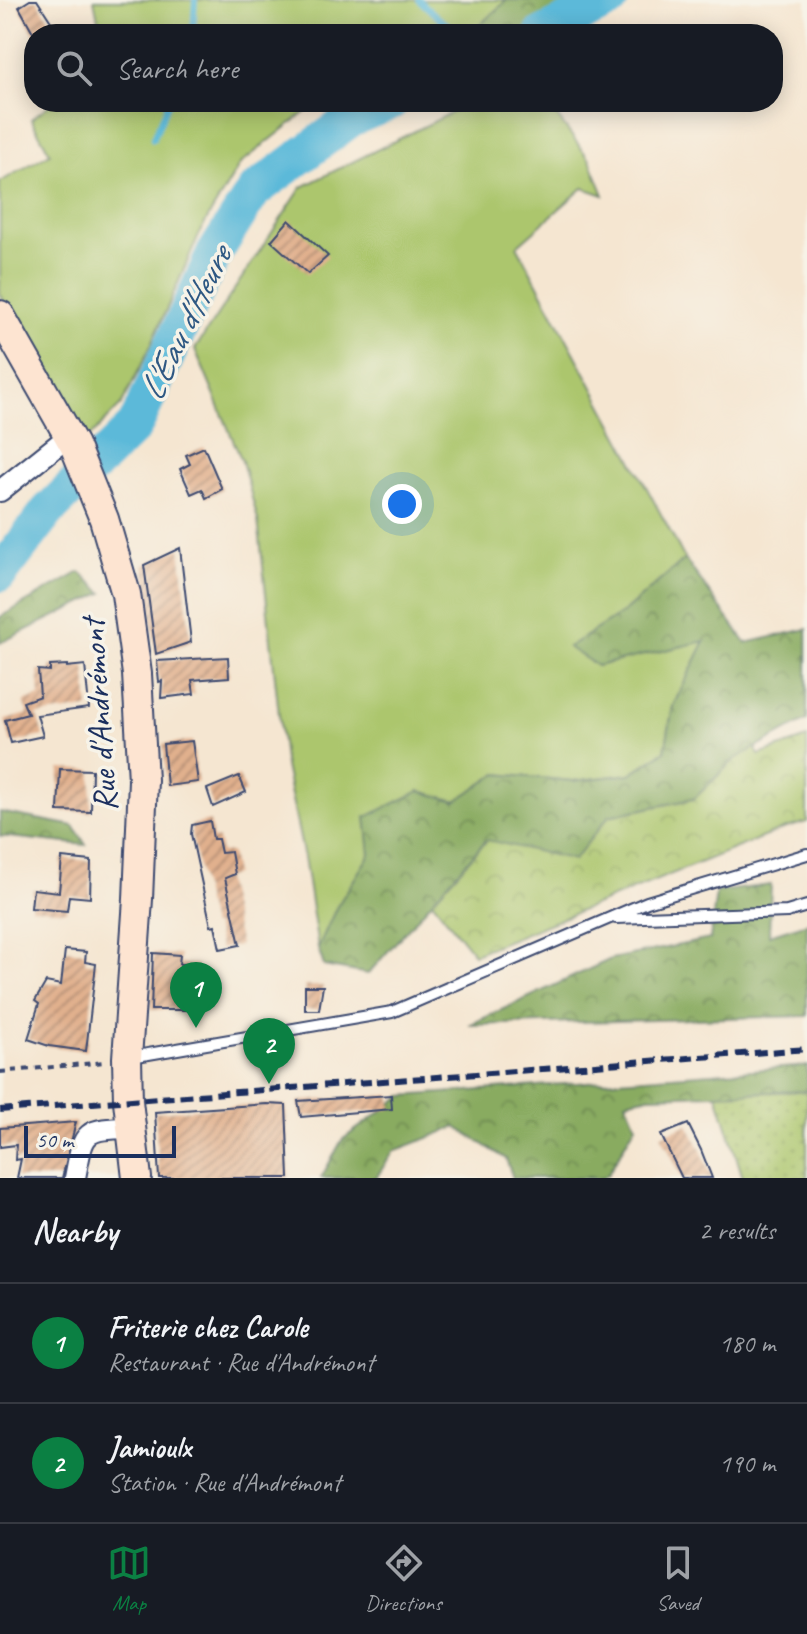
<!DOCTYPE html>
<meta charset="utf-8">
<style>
:root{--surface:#171b24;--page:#20242c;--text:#f1f3f6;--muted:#9ea1a6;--line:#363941;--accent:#0b8043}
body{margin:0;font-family:Caveat,sans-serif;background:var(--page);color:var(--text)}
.scale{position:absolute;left:24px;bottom:20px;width:152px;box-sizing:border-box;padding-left:8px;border:4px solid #1b2f5e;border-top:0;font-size:22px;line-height:28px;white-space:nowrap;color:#1b2f5e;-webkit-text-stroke:6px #f7f3e8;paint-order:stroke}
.you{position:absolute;left:402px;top:504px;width:28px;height:28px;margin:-20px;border:6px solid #fff;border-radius:50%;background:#1a73e8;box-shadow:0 0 0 12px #1a73e833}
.badge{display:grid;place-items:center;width:52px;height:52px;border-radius:50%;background:var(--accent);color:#fff;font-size:26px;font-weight:700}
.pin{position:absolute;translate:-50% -66px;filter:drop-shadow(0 2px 4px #0008)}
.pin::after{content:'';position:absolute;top:42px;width:28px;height:24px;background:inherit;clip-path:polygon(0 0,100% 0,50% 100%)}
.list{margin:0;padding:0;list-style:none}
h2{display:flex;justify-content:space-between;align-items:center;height:104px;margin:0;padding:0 32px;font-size:34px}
h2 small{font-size:26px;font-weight:400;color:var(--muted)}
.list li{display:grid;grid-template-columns:52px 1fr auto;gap:24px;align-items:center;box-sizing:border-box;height:120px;padding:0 32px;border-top:2px solid var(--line)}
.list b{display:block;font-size:30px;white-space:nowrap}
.list p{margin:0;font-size:26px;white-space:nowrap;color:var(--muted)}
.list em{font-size:26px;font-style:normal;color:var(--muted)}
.icon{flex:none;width:44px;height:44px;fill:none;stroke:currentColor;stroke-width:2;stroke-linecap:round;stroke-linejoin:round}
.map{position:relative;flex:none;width:807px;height:1178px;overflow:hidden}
.search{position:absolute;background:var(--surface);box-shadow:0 4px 20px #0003;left:24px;right:24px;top:24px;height:88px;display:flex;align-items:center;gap:20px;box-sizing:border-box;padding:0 28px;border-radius:32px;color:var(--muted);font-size:30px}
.sheet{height:344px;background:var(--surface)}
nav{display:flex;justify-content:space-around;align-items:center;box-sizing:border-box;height:112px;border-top:2px solid var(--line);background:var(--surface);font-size:22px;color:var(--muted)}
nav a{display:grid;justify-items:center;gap:4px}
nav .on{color:var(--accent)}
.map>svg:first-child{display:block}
.grass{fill:#acc66d;stroke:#647a66;stroke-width:2}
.forest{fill:url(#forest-crowns);stroke:#526d5f;stroke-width:2}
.park{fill:url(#park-crowns);stroke:#647a66;stroke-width:2}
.garden{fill:url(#garden-dots);stroke:#647a66;stroke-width:2}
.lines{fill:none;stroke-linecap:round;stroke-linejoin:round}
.stream{stroke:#5bb9d9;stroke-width:6}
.river{stroke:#5bb9d9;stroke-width:36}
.building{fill:url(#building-hatch)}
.lane-casing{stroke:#3c4a6f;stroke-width:14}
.street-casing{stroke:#3c4a6f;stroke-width:24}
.secondary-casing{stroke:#3c4a6f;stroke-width:32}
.path{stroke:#3c4a6f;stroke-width:4;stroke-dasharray:6 6;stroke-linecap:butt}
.lane{stroke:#fff;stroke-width:10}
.street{stroke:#fff;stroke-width:20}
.secondary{stroke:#fde4d1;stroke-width:28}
.rail{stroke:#1b2f5e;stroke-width:6;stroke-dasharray:12 6;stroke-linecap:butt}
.labels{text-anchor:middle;stroke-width:7;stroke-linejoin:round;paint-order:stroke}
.street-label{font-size:34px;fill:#1b2f5e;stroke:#f7f3e8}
.water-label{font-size:36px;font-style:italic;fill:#2e5883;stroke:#f7f3e8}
</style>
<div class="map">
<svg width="807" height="1178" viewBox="0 0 807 1178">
<defs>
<pattern id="forest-crowns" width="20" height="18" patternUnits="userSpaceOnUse" patternTransform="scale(2)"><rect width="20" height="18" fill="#89ab60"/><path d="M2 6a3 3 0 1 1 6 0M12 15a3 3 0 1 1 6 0" fill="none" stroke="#6f8c52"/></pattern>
<pattern id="park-crowns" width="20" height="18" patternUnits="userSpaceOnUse" patternTransform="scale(2)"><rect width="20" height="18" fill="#acc66d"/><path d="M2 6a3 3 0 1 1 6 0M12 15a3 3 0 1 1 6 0" fill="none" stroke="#93aa61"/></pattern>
<pattern id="garden-dots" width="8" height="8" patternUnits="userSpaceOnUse" patternTransform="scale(2)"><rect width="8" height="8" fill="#acc66d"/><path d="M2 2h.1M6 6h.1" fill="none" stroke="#93aa61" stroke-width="1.8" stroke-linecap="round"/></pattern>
<pattern id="building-hatch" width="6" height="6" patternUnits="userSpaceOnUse" patternTransform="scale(2)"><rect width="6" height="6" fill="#e1b08d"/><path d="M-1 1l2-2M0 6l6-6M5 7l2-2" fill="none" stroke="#b69076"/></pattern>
</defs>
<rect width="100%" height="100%" fill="#f7f3e8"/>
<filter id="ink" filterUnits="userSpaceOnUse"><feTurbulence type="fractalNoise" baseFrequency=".0125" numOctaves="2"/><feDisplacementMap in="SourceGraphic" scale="16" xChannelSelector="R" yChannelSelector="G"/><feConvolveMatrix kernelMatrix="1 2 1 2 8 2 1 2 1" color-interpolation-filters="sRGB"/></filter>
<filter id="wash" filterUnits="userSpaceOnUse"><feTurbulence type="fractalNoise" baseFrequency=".006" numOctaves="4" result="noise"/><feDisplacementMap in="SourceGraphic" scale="32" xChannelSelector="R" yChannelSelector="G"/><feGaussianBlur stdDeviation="1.8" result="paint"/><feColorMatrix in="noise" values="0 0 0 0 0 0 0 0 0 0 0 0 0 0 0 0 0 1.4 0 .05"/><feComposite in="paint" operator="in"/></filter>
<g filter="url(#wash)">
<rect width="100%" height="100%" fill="#f5e6d1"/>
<!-- grass -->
<path class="grass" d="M 94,0 L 507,0 L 470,34 L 101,34 Z
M 53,102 L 318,102 L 240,164 L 201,230 L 149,350 L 122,404 L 86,441 L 77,438 L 0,295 L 0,182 L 50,153 L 31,119 Z
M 473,102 L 546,102 L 590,160 L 604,195 L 583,188 L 517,246 L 685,559 L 625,611 L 569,647 L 597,666 L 706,640 L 673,706 L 665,751 L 630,774 L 573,781 L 497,774 L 456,801 L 419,791 C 380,841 344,890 318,948 L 305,863 L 284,761 L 258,520 L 242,461 L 195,349 L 302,187 Z"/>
<!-- forest -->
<path class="forest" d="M 507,0 L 593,0 L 538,34 L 470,34 Z
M 685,559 L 746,643 L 807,629 L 807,720 L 734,760 L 694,799 L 609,816 L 574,860 L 486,840 L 368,974 L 324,966 L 318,948 L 336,908 L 370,854 L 366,817 L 419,791 L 456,801 L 497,774 L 573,781 L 630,774 L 665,751 L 673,706 L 705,641 L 597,666 L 568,647 L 625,611 Z
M 80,572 L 103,593 L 0,643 L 0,617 Z
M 0,812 L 74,826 L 86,845 L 0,836 Z
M 771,885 L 769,935 L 807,923 L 807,1016 L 469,1025 L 611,959 L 710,939 L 716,892 Z
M 807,1066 L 807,1091 L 650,1096 L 626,1101 L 636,1125 L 608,1174 L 602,1178 L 513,1178 L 506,1159 L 456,1127 L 394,1151 L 376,1178 L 321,1178 L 342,1140 L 402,1096 Z"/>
<!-- park -->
<path class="park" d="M 807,738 L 807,822 L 783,829 L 474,954 L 432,901 L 487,840 L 574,860 L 609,816 L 694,799 L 734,760 L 755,748 L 759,755 Z"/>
<!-- garden -->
<path class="garden" d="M 807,1091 L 807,1178 L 743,1178 L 717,1094 Z"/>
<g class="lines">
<!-- stream -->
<path class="stream" d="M 419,0 L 441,20 L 463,34
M 193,34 L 195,0
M 153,139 L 169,102"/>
<!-- river -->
<path class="river" d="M 542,34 L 611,0
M 0,574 L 48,511 L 135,426 L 214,254 L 254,191 L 351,119 L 391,102"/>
</g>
<g id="blocks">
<!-- building -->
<path class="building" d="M 30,0 L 37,0 L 59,34 L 34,34 L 19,7 Z
M 289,220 L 328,256 L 308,274 L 271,241 Z
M 204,447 L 222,489 L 206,498 L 202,489 L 191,494 L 180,469 L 190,464 L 186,455 Z
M 180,548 L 191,642 L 156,654 L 144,565 Z
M 228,657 L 229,677 L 192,680 L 194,694 L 161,698 L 162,681 L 159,682 L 157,661 Z
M 67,665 L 67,667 L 85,665 L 89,708 L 37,715 L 43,736 L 11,743 L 5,720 L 28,714 L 23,702 L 40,696 L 38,670 L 50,671 L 50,666 Z
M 192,741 L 198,782 L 167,786 L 163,744 Z
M 60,769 L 92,770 L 91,812 L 58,811 Z
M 239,776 L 246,792 L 213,807 L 207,789 Z
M 210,821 L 213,839 L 218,839 L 221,853 L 231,852 L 235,874 L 225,878 L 240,945 L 220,949 L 215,925 L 211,926 L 191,834 L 192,825 Z
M 62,858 L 91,861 L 90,898 L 69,896 L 67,911 L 31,908 L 33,889 L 59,892 Z
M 65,950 L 86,952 L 85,962 L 96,964 L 86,1051 L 49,1046 L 28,1039 L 39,1004 L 35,1001 L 46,982 L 61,985 Z
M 153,953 L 180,955 L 179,964 L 197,964 L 193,995 L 196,995 L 196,1010 L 151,1010 Z
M 305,986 L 323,986 L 319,1010 L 305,1010 Z
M 391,1095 L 392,1109 L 301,1117 L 298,1101 Z
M 267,1104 L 286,1105 L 289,1178 L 159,1178 L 155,1112 Z
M 76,1122 L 62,1178 L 17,1178 L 21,1159 L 15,1160 L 16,1145 L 0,1147 L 0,1128 Z
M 688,1124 L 701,1150 L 712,1178 L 682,1178 L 661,1135 Z"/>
</g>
</g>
<g filter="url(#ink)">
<use href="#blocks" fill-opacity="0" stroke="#3c4a6f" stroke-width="2"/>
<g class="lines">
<!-- lane casing -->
<g class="lane-casing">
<path id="lane" d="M 616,918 L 787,912 L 807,906
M 131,1057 L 392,1012 L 647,902 L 807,854"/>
</g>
<!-- street casing -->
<g class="street-casing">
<path id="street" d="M 0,491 L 69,436
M 75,1178 C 84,1131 82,1129 131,1128"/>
</g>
<!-- secondary casing -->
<g class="secondary-casing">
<path id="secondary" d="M 0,315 L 74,445 L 104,519 L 126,594 L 137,674 L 143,780 L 138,899 L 127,1058 L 128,1101 L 137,1178"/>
</g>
<!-- path -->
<path class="path" d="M 0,1072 L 105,1062"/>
<!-- lane -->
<use href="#lane" class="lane"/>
<!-- street -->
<use href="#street" class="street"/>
<!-- secondary -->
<use href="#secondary" class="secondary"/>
<!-- rail -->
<path class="rail" d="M 0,1110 L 807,1049"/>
</g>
</g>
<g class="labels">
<!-- street labels -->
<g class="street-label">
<text transform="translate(98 715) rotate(-94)" y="12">Rue d'Andrémont</text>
</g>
<!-- water labels -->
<g class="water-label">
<text transform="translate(184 323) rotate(-64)" y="13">L'Eau d'Heure</text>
</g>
</g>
</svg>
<div class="scale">50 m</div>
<div class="you"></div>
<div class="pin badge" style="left:196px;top:1028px">1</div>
<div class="pin badge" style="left:269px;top:1084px">2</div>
<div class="search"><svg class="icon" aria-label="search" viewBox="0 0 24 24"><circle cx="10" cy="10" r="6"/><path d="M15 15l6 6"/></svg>Search here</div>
</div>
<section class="sheet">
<h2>Nearby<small>2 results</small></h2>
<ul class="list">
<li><span class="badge">1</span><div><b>Friterie chez Carole</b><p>Restaurant · Rue d'Andrémont</p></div><em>180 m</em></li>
<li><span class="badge">2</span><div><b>Jamioulx</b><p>Station · Rue d'Andrémont</p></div><em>190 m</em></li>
</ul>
</section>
<nav>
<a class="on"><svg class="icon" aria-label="map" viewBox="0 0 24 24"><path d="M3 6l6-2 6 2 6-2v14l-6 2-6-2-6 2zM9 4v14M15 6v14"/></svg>Map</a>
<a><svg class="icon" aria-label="directions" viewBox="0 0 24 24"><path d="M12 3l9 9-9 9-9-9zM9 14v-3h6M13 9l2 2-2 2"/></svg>Directions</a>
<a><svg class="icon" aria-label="saved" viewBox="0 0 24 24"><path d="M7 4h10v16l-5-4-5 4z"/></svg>Saved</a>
</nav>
